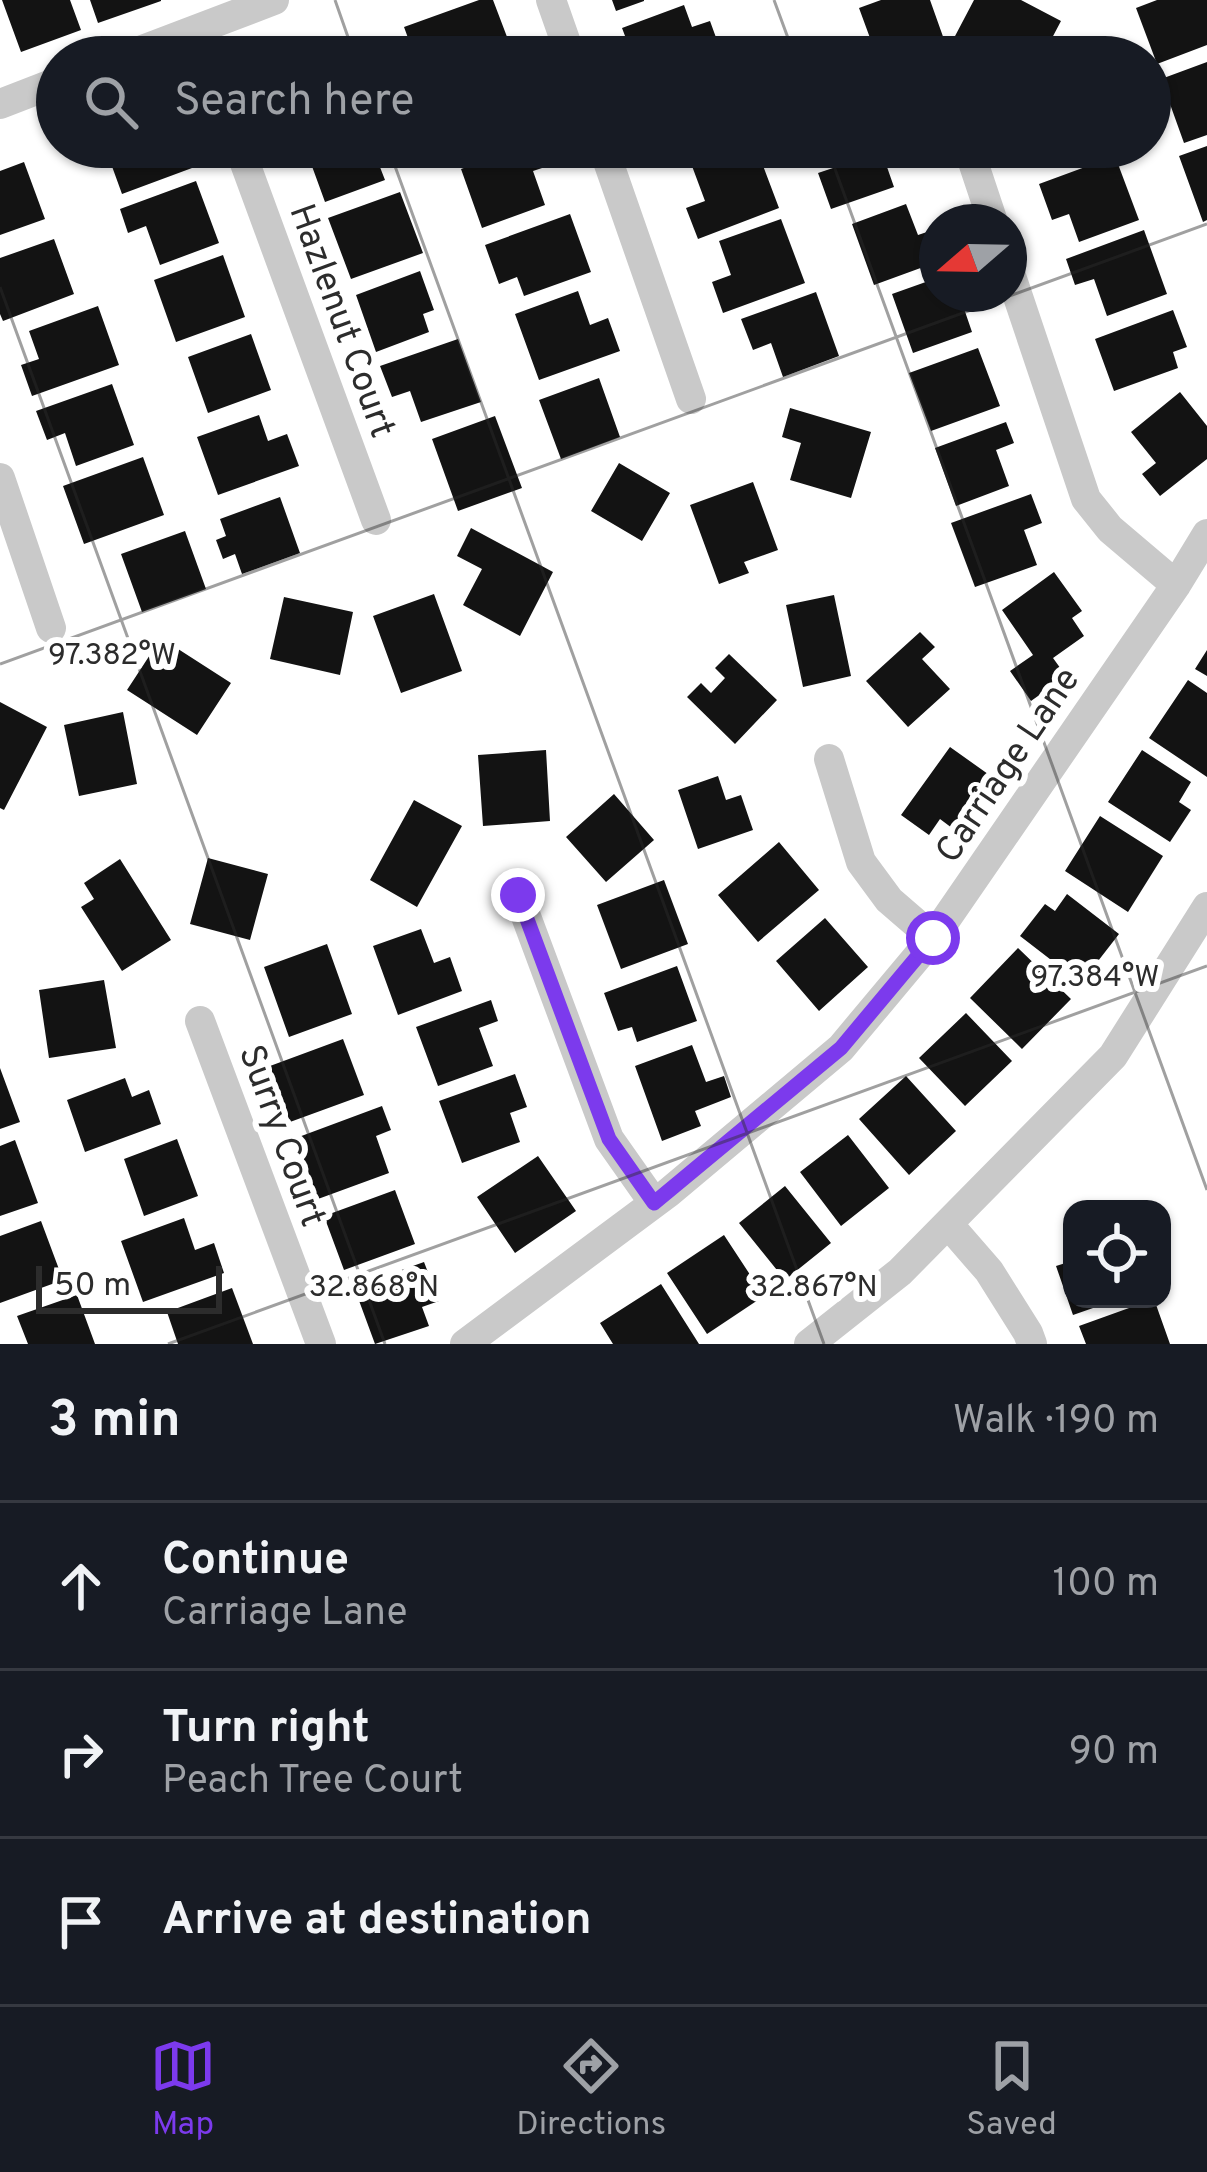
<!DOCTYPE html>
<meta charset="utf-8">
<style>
:root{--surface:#171b24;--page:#242831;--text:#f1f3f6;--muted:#9ea1a6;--line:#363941;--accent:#7c3aed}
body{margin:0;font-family:Overpass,sans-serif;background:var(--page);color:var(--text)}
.controls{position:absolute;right:36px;bottom:36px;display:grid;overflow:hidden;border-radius:24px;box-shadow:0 3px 9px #0004}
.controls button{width:108px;height:108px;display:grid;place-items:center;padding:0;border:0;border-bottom:3px solid var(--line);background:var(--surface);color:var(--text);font:60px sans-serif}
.compass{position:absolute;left:919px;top:204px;width:108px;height:108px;border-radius:50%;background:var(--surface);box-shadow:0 3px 9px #0004;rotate:250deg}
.scale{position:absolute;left:36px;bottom:30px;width:186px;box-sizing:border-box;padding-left:12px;border:6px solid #2c2c2c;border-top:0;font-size:33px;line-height:42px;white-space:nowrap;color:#2c2c2c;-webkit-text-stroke:9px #fff;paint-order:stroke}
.stop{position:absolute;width:36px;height:36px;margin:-27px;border:9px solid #7c3aed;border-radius:50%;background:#fff}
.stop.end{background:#7c3aed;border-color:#fff;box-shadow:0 3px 12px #0008}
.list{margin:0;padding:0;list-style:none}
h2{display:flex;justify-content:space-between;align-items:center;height:156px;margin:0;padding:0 48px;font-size:51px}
h2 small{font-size:39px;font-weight:400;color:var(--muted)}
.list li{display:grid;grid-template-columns:78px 1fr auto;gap:36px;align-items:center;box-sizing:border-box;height:168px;padding:0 48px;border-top:3px solid var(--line)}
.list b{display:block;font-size:45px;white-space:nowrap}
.list p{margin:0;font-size:39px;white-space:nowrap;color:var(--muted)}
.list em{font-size:39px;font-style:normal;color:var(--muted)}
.icon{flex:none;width:66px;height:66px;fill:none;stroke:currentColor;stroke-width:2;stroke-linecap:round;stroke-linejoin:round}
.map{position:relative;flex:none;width:1207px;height:1344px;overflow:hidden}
.search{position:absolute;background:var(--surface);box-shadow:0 3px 9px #0004;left:36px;right:36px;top:36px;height:132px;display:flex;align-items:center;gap:30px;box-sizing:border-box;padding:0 42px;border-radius:66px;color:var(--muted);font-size:45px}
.sheet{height:660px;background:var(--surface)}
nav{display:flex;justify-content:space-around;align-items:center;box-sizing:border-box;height:168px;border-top:3px solid var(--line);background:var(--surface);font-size:33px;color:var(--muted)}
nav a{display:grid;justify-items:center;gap:6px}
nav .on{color:var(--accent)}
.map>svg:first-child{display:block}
.building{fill:#131313}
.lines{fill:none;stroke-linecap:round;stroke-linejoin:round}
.minor{stroke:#c9c9c9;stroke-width:30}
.route{stroke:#7c3aed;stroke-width:15}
.ticks{fill:none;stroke:#2c2c2c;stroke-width:3;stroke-opacity:0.45}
.labels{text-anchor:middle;stroke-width:12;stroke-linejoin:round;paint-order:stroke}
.street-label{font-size:36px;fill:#2c2c2c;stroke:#fff}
.ticks-label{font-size:30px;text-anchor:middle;fill:#2c2c2c;stroke:#fff;stroke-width:12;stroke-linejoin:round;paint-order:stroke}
</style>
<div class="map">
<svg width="1207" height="1344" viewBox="0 0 1207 1344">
<rect width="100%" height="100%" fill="#fff"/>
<!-- building -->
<path class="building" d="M 2,0 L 70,0 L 81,30 L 21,52 Z
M 90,0 L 161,0 L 161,1 L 98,23 Z
M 479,0 L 493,0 L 512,50 L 493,57 L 443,57 L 442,54 L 415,57 L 404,27 Z
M 612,0 L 644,0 L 644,1 L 616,11 Z
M 881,0 L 930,0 L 946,45 L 914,57 L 877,57 L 859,8 Z
M 974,0 L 1021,0 L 1061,21 L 1042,57 L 990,57 L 954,38 Z
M 1157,0 L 1207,0 L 1207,45 L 1157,64 L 1136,8 Z
M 684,5 L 692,27 L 710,21 L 722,54 L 714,57 L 633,57 L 622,28 Z
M 1207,62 L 1207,135 L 1184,143 L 1161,79 Z
M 1207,146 L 1207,220 L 1203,222 L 1179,156 Z
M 105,147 L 184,147 L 192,168 L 122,194 Z
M 305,147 L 394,147 L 397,155 L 378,162 L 385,180 L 325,202 Z
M 521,147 L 545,147 L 551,165 L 533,171 L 545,205 L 482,228 L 461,169 Z
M 669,147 L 700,147 L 700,148 L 673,157 Z
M 744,147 L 756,147 L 779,208 L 698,239 L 686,208 L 705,201 L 692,166 Z
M 829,147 L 880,147 L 894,187 L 831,209 L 818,173 L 836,167 Z
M 1056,147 L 1100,147 L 1100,148 L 1061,162 Z
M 1115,156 L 1139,220 L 1079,242 L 1069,214 L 1052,220 L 1039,184 Z
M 24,162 L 45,219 L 0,235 L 0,171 Z
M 196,181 L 219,243 L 160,265 L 146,226 L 128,233 L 120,209 Z
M 400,192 L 423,253 L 351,279 L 328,218 Z
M 906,204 L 918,235 L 936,229 L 937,262 L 874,285 L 852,224 Z
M 570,214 L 591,272 L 524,296 L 517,277 L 499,284 L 485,245 Z
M 781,219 L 805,283 L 723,313 L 712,282 L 731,275 L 719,241 Z
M 1144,230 L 1167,294 L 1107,316 L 1094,279 L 1075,285 L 1066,259 Z
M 54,239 L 74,294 L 3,321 L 0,314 L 0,258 Z
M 223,255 L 245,317 L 176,342 L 154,280 Z
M 420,271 L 434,310 L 423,314 L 429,332 L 376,352 L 356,295 Z
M 937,278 L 937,294 L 959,294 L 972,332 L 913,353 L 892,294 Z
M 578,291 L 590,325 L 608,318 L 620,351 L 539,380 L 515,314 Z
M 816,292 L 839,356 L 783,377 L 771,343 L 753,350 L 741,319 Z
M 98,306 L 119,365 L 32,396 L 21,365 L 39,359 L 29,331 Z
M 1173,310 L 1187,347 L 1173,352 L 1178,368 L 1114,391 L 1095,339 Z
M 251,334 L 271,390 L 208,413 L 188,357 Z
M 458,339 L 481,402 L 421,422 L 410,391 L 392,397 L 380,366 Z
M 978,348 L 1000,406 L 931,431 L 909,373 Z
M 599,378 L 620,437 L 561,459 L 539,400 Z
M 112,384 L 134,445 L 76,466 L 65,433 L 47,440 L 36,411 Z
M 1180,392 L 1207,426 L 1207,459 L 1160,496 L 1142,474 L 1156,463 L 1131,432 Z
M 790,408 L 871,432 L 851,498 L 790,480 L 801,443 L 782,437 Z
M 259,415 L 268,441 L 287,434 L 299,466 L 218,495 L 197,437 Z
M 495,416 L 522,488 L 458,511 L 432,439 Z
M 1006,422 L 1014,443 L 996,450 L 1009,486 L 956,506 L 935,448 Z
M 143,457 L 164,515 L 84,544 L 63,486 Z
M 619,463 L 670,493 L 642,541 L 591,511 Z
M 753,482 L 778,550 L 744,562 L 749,573 L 719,584 L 690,505 Z
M 1031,494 L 1042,523 L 1024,530 L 1037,565 L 975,587 L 951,523 Z
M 280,497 L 300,553 L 242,574 L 235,554 L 223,559 L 216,540 L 226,536 L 220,519 Z
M 471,528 L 553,572 L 520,636 L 463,605 L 482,569 L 457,556 Z
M 185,531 L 206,589 L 142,612 L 121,554 Z
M 1054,572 L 1082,611 L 1072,618 L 1084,636 L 1053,658 L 1066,676 L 1031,701 L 1010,671 L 1033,655 L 1002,610 Z
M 434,594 L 462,671 L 401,693 L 373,616 Z
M 834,595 L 851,676 L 803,687 L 786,605 Z
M 284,597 L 353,612 L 340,675 L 270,659 Z
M 920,632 L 935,647 L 922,659 L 950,689 L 908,727 L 866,681 Z
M 161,638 L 231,683 L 197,735 L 127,690 Z
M 1207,650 L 1207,676 L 1195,669 Z
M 729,654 L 777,700 L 735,744 L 687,697 L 701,683 L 711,693 L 725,678 L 715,668 Z
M 1188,680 L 1207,693 L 1207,777 L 1149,738 Z
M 0,702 L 47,727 L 4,810 L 0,808 Z
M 123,712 L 137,784 L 79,796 L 64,725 Z
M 950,747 L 1002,784 L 964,837 L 940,819 L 929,835 L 901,815 Z
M 546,750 L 550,821 L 483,826 L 478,755 Z
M 1142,750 L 1191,782 L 1179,802 L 1191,810 L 1170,842 L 1108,802 Z
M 718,776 L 726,800 L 741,795 L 753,830 L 698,849 L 678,790 Z
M 614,794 L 654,840 L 606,882 L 566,837 Z
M 414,800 L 462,826 L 417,907 L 370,880 Z
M 1100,816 L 1163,856 L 1128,912 L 1065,871 Z
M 779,842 L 819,890 L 758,942 L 718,895 Z
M 208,858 L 268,874 L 250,940 L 190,924 Z
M 120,859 L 171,940 L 122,971 L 81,907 L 94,899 L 84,883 Z
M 664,880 L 688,944 L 621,969 L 597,905 Z
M 1067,894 L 1119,934 L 1081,983 L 1020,936 L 1045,904 L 1055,911 Z
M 825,918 L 868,967 L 819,1011 L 776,961 Z
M 421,929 L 434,963 L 450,957 L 462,991 L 398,1015 L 373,946 Z
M 327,944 L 352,1014 L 289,1037 L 264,967 Z
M 1018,948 L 1071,999 L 1022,1049 L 970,998 Z
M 677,966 L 697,1021 L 637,1042 L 632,1027 L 618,1031 L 604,993 Z
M 104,980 L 116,1048 L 49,1058 L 39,990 Z
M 491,1000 L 498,1021 L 479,1028 L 493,1066 L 438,1086 L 416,1027 Z
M 966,1013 L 1012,1061 L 965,1106 L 919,1058 Z
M 343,1039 L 364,1095 L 290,1122 L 270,1066 Z
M 692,1045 L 706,1082 L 724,1076 L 731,1097 L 695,1111 L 701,1126 L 662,1141 L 635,1066 Z
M 0,1068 L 20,1122 L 0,1129 Z
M 515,1074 L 527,1107 L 510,1113 L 520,1142 L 462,1163 L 439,1101 Z
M 906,1076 L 956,1131 L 909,1175 L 859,1119 Z
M 125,1078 L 132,1097 L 149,1090 L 161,1124 L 85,1152 L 67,1100 Z
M 382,1106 L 391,1130 L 376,1136 L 389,1173 L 318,1199 L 296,1138 Z
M 848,1135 L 889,1188 L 841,1226 L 800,1172 Z
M 177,1139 L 198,1196 L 144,1216 L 124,1159 Z
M 15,1140 L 38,1203 L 0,1216 L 0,1146 Z
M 538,1156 L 576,1211 L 515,1253 L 477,1197 Z
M 785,1186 L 831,1243 L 785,1280 L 739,1223 Z
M 395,1190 L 415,1244 L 344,1270 L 324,1216 Z
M 184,1218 L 195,1250 L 214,1243 L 224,1273 L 143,1302 L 121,1241 Z
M 41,1221 L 63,1280 L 0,1303 L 0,1236 Z
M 724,1235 L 764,1296 L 707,1334 L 667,1273 Z
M 1072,1261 L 1072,1299 L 1116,1300 L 1073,1315 L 1056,1266 Z
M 424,1262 L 439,1301 L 422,1307 L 429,1326 L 375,1344 L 354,1287 Z
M 661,1284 L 699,1344 L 613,1344 L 600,1323 Z
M 232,1288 L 253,1344 L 178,1344 L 167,1312 Z
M 77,1295 L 95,1344 L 28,1344 L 17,1316 Z
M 1154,1299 L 1170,1344 L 1086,1344 L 1079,1326 Z"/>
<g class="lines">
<!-- minor -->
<path class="minor" d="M 551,0 L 571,57
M 124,57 L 274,0
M 0,104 L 57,82
M 239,147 L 376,520
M 603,147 L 691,399
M 968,147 L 993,222
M 1009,270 L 1086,499 L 1110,529 L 1176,585
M 0,478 L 51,628
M 829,759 L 861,862 L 889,900 L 933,938
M 518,895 L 609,1139 L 654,1203
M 200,1021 L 321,1344
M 949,1225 L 989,1271 L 1028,1333 L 1032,1344
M 465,1344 L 668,1193 L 841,1048 L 933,938 L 1176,585 L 1207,534
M 809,1344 L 900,1272 L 1113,1056 L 1207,907"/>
</g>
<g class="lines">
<!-- route -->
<path class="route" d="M 518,895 L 609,1139 L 654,1203 L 841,1048 L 933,938"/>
</g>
<!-- ticks -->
<path class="ticks" d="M 335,0 L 355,57M 774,0 L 795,57M 388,147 L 824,1344M 827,147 L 1207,1190M 0,287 L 385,1344M 0,664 L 1207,224M 168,1344 L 1207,966"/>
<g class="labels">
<!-- street labels -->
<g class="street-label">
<text transform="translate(344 320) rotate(70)" y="13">Hazlenut Court</text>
<text transform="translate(1006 764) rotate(-56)" y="13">Carriage Lane</text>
<text transform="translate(284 1135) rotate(70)" y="13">Surry Court</text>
</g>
</g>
<g class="ticks-label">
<text x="112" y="664">97.382°W</text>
<text x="1095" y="986">97.384°W</text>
<text x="374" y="1296">32.868°N</text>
<text x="814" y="1296">32.867°N</text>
</g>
</svg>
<div class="controls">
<button><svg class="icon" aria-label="locate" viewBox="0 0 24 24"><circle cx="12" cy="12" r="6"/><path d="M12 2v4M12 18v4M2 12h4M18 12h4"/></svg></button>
</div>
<svg class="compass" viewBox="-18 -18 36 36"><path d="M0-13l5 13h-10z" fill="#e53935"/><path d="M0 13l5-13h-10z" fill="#9ea1a6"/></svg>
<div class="scale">50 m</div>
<div class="stop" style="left:933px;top:938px"></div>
<div class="stop end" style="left:518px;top:895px"></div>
<div class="search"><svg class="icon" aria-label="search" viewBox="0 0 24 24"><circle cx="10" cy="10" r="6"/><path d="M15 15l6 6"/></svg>Search here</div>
</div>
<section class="sheet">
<h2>3 min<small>Walk · 190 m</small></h2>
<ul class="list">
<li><svg class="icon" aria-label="ahead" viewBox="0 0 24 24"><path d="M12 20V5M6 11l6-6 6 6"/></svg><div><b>Continue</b><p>Carriage Lane</p></div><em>100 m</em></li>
<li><svg class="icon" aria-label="right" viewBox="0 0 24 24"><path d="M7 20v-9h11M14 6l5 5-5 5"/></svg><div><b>Turn right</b><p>Peach Tree Court</p></div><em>90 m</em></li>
<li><svg class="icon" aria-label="arrive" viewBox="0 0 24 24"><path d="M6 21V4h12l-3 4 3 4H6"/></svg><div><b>Arrive at destination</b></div></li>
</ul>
</section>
<nav>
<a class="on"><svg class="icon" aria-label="map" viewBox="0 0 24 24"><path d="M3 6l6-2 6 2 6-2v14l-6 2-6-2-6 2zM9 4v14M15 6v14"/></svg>Map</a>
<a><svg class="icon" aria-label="directions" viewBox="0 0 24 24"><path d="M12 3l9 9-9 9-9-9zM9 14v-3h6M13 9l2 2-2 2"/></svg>Directions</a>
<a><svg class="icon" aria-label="saved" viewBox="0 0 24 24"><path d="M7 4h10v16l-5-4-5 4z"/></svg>Saved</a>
</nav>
